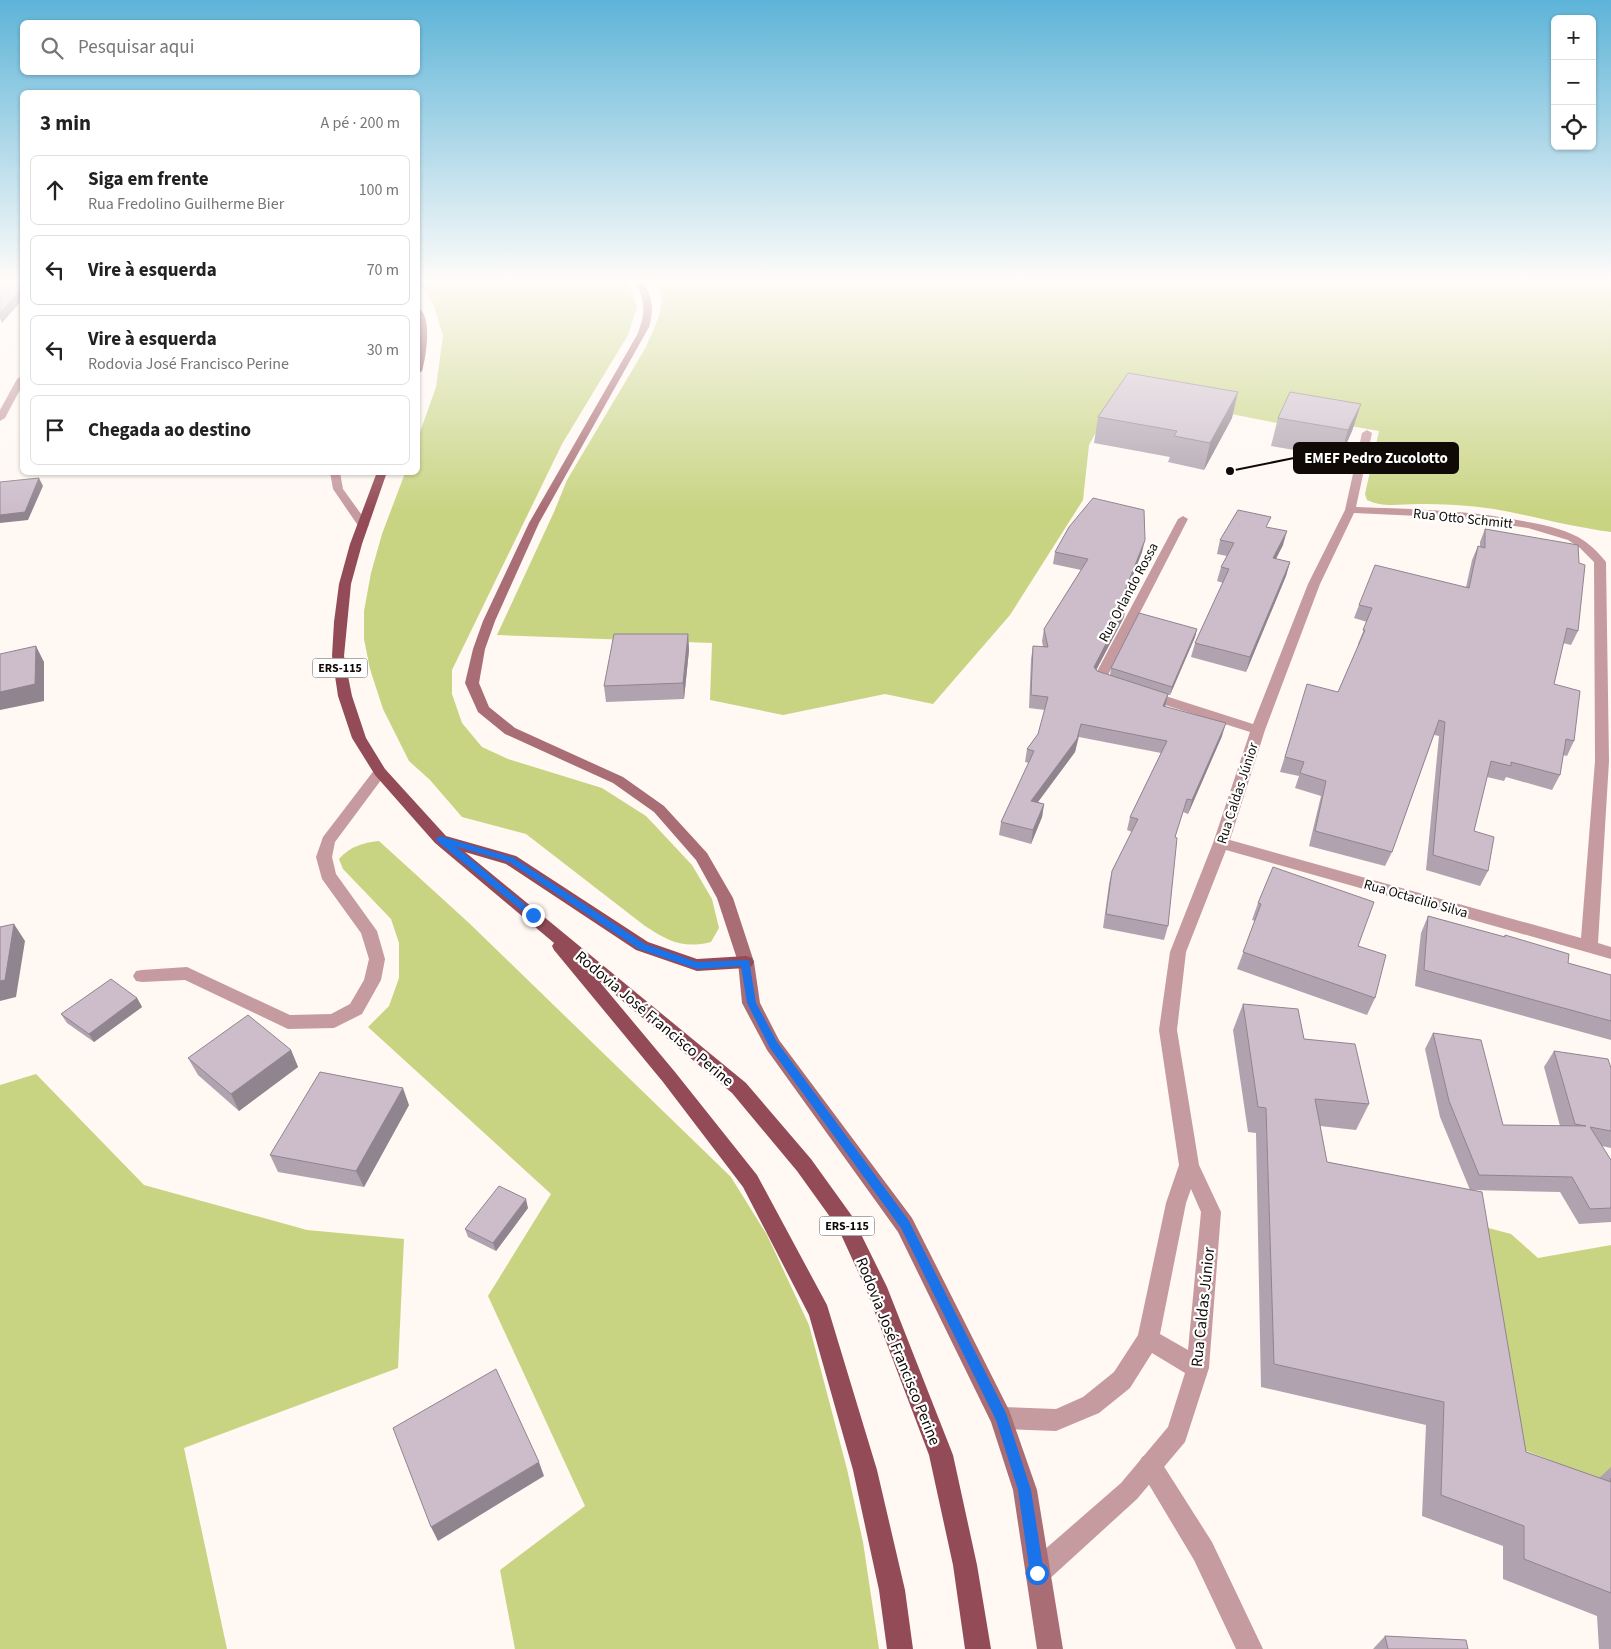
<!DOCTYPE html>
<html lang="pt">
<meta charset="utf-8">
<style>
:root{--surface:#fff;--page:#f2f2f2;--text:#222;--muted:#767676;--line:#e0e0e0}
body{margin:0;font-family:"Source Sans 3",sans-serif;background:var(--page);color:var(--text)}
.controls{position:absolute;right:15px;top:15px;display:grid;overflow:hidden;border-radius:8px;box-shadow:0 1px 4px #0004}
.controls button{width:45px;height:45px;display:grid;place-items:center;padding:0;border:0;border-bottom:1px solid var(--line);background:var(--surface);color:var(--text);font:25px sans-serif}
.stop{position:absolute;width:15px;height:15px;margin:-11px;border:4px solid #1a73e8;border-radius:50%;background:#fff}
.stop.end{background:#1a73e8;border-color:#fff;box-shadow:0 1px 5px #0008}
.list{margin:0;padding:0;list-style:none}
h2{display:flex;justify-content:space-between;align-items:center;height:65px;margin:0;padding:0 20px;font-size:21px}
h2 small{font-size:16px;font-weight:400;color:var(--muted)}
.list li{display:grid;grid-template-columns:32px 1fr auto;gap:15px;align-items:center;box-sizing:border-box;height:70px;margin:0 10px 10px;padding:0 10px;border:1px solid var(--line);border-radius:8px}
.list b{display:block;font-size:19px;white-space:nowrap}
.list p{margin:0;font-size:16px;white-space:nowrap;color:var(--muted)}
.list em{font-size:16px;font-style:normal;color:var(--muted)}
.icon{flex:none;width:28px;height:28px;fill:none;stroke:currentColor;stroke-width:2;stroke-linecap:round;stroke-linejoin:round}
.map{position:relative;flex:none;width:1611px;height:1649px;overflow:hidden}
.search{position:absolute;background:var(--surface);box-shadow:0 1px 4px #0004;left:20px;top:20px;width:400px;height:55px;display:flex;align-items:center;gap:12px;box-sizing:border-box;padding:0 18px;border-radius:8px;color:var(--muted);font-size:19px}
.panel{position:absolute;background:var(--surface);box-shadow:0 1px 4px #0004;left:20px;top:90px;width:400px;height:385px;border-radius:8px}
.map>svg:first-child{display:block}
.green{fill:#c9d483}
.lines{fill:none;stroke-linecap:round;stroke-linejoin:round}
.lane{fill:#c59ba0;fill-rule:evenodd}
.street{fill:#c59ba0;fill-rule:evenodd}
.secondary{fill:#a96d75;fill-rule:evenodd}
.primary{fill:#934c57;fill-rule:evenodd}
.wall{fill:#b0a3af}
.shaded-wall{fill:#90848e}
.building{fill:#cdbdcb;stroke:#90848e}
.route{fill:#1a73e8}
.labels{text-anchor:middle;stroke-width:4.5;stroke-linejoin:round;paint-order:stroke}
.shield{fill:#fff;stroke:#575451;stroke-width:1}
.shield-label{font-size:12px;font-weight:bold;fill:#0f0a06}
.street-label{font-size:14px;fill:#0f0a06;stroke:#fff}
.near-street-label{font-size:16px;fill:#0f0a06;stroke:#fff}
.leader{fill:none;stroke:#0f0a06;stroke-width:2}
.callout-dot{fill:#0f0a06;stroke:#fff;stroke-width:2}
.callout{fill:#0f0a06;stroke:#0f0a06;stroke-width:2}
.callout-label{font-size:15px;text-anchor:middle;font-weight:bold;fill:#fff}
</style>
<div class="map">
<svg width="1611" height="1649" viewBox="0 0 1611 1649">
<rect width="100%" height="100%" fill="#fff8f3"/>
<!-- green -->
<path class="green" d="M 418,279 L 625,279 L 629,284 L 637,307 L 628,335 L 562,444 L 452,670 L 452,694 L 462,723 L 482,747 L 508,759 L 602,788 L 646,816 L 692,865 L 712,899 L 719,928 L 711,942 C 683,949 668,941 645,926 L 526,834 L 462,817 L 430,780 L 409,761 L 383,709 L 370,669 L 364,639 L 364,611 L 371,573 L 382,534 L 405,473 L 418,472 L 418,438 L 436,387 L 443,336 L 433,303 L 418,283 Z
M 653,279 L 1611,279 L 1611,532 C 1571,527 1533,516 1494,509 C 1468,505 1442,504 1417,504 C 1400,504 1383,508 1367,500 L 1365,494 L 1379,431 L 1283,414 L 1277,423 L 1118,392 L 1089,445 L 1083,500 L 1010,615 L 933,704 L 885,694 L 783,715 L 710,700 L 712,643 L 497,635 L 554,512 L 567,480 L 646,347 C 655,325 671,301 653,279 Z
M 379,841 L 469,923 L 731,1177 L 767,1235 L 809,1325 L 847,1469 L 863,1542 L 879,1649 L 515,1649 L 500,1570 L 585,1506 L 488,1296 L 551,1194 L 368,1027 L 389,1006 L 399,978 L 399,943 L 391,919 L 343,869 L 339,859 C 351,846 362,843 379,841 Z
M 36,1074 L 144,1185 L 307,1230 L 404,1239 L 398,1368 L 184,1448 L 227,1649 L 0,1649 L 0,1085 Z
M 1481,1226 L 1511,1234 L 1538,1258 L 1611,1245 L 1611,1484 L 1514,1446 Z"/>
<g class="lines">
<!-- lane -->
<path class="lane" d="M 330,472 L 340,472 L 343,489 L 369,525 L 367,527 L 359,527 L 333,489 Z
M 380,767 L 385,769 L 387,772 L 335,842 L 332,857 L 336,874 L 377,931 L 385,959 L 381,980 L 362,1014 L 334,1028 L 288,1029 L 185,980 L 142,982 L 136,981 L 133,976 L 136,971 L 142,970 L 187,967 L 290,1015 L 331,1014 L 350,1004 L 364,980 L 369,959 L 361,933 L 322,879 L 316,857 L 323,837 L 375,769 Z
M 1150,1453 L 1158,1457 L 1212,1542 L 1263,1649 L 1236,1649 L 1194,1560 L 1142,1473 L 1138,1465 L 1142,1457 Z"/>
<!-- street -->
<path class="street" d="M 22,376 L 22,386 L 5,418 L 0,421 L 0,410 L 17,379 Z
M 1367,430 L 1372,433 L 1356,507 C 1412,509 1468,510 1523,521 C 1541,524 1561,528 1578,537 C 1589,543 1598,552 1606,562 L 1609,761 L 1598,943 L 1611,947 L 1611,959 L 1226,850 L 1186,952 L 1177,1030 L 1199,1165 L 1221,1212 L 1209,1368 L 1185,1442 L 1137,1499 L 1046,1582 L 1037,1585 L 1028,1582 L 1025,1573 L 1028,1564 L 1121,1483 L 1168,1427 L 1185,1373 L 1152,1353 L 1130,1388 L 1099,1413 L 1056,1431 L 1001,1429 L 993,1426 L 990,1418 L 993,1410 L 1001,1407 L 1056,1409 L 1083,1397 L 1114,1372 L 1138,1335 L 1166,1203 L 1179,1165 L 1159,1030 L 1170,952 L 1213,843 L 1250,732 L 1143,698 L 1141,695 L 1148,691 L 1153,692 L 1253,724 L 1308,584 L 1345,510 L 1362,433 ZM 1354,513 L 1462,518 L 1528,528 L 1568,540 L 1580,548 L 1594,562 L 1595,761 L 1581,938 L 1230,840 L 1265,730 L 1320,584 ZM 1191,1189 L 1201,1212 L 1188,1350 L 1160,1334 L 1186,1203 Z
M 1183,516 L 1188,519 L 1107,677 L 1117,680 L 1119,683 L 1112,687 L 1095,682 L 1093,679 L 1178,519 Z"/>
<!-- secondary -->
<path class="secondary" d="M 633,279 L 641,279 C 652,295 655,307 649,327 L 539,523 L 495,621 L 485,649 L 479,683 L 489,707 L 515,728 L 623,777 L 664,806 L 707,853 L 733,898 L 754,962 L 760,1003 L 779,1040 L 912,1218 L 1009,1410 L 1037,1490 L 1063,1649 L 1037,1649 L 1013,1490 L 991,1422 L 898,1232 L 767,1050 L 742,1003 L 738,962 L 717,898 L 696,860 L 654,812 L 613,783 L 505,734 L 478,712 L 465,683 L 473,649 L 483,621 L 529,523 L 637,335 C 646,313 646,299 633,279 Z"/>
<!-- primary -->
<path class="primary" d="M 418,308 C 433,315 426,357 422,371 L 418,374 Z
M 377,472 L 387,472 L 362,544 L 351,584 L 344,656 L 352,696 L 366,738 L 385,769 L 446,836 L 516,856 L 648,942 L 697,959 L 746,956 L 752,958 L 754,962 L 752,966 L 746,968 L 697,971 L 636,950 L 506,864 L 465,852 L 746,1083 L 811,1159 L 852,1216 L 887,1287 L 953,1455 L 977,1565 L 991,1649 L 965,1649 L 953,1565 L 929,1455 L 866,1289 L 838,1228 L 797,1171 L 732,1093 L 599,981 L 675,1072 L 757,1175 L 827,1305 L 877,1470 L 905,1590 L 913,1649 L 887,1649 L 879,1590 L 853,1470 L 809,1315 L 743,1187 L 663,1082 L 554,950 L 552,946 L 554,943 L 435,843 L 375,775 L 352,738 L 338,696 L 332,656 L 334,622 L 339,584 L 350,544 Z"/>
</g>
<!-- wall -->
<path class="wall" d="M 1361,404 L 1352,431 L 1340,458 L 1271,446 L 1278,418 Z
M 1098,417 L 1232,418 L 1204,470 L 1168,462 L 1170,457 L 1094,443 Z
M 1269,527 L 1283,545 L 1276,559 L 1290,562 L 1286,576 L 1246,672 L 1191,657 L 1195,643 L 1223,583 L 1217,581 L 1221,567 L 1227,556 L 1217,554 L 1220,540 Z
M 1485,529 L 1578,631 L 1571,645 L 1563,643 L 1554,684 L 1574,741 L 1567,756 L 1563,755 L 1560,775 L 1552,790 L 1506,777 L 1504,781 L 1487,777 L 1474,831 L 1488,871 L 1480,886 L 1426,870 L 1439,736 L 1434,735 L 1392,852 L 1385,866 L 1309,846 L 1321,796 L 1295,788 L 1299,776 L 1280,772 L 1303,699 L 1338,692 L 1359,644 L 1358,644 L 1367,622 L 1354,618 L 1359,605 L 1466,587 L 1472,560 L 1478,546 L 1480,547 L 1480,542 Z
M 1055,552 L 1142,552 L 1122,604 L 1124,617 L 1096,670 L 1097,671 L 1110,675 L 1111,668 L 1197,629 L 1195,637 L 1170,695 L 1168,695 L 1165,706 L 1222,736 L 1188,814 L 1183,812 L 1175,837 L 1168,926 L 1164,940 L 1103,928 L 1109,884 L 1112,871 L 1132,832 L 1127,830 L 1130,817 L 1161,753 L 1079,737 L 1075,752 L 1038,802 L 1044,804 L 1042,817 L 1031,844 L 999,835 L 1001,822 L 1029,763 L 1025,762 L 1027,749 L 1038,734 L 1045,710 L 1029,708 L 1031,659 L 1033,646 L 1043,647 L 1042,641 L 1044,629 L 1081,570 L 1053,564 Z
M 688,634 L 689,650 L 684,699 L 606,702 L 604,686 Z
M 1258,903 L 1358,946 L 1375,998 L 1367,1015 L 1237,969 L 1255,921 L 1252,920 Z
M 1428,916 L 1504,937 L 1505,935 L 1568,963 L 1611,975 L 1611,1040 L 1415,986 L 1421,933 Z
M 137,998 L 142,1007 L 94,1042 L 67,1023 L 61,1014 Z
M 1243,1004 L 1304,1039 L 1369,1104 L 1356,1130 L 1320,1126 L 1327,1162 L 1470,1190 L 1440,1117 L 1425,1049 L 1433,1033 L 1503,1125 L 1560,1126 L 1544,1067 L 1554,1051 L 1611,1068 L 1611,1148 L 1602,1146 L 1611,1160 L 1611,1222 L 1579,1224 L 1560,1192 L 1470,1190 L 1526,1452 L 1599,1478 L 1611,1467 L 1611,1649 L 1599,1649 L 1597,1616 L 1503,1579 L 1503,1546 L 1422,1516 L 1426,1425 L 1261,1387 L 1256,1133 L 1248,1132 L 1233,1030 Z
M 291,1050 L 298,1067 L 239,1111 L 198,1075 L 188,1058 Z
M 409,1105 L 364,1187 L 278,1172 L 270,1155 Z
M 528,1208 L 496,1251 L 468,1237 L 465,1229 Z
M 1385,1636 L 1468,1649 L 1373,1649 Z"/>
<!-- shaded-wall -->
<path class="shaded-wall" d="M 22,288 L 22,300 L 2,323 L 0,318 L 0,313 Z
M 1238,392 L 1232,418 L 1204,470 L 1210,443 Z
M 1361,404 L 1352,431 L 1340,458 L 1348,430 Z
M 39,478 L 43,486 L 28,520 L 0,523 L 0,515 Z
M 1287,531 L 1283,545 L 1269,572 L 1273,558 Z
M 1145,540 L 1142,552 L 1117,616 L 1120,603 Z
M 1290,562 L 1286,576 L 1246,672 L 1250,657 Z
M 1126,605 L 1124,617 L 1091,680 L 1094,667 Z
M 1197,629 L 1195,637 L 1170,695 L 1172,687 Z
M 688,634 L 689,650 L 684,699 L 683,683 Z
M 36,646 L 44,662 L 44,701 L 0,710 L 0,692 Z
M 1168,694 L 1165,707 L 1163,706 Z
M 1226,723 L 1222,736 L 1188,814 L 1192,800 Z
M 1081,724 L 1075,752 L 1029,814 L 1031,801 Z
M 1044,804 L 1042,817 L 1031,844 L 1033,830 Z
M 14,924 L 25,941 L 16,997 L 0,1001 L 0,981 Z
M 137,998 L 142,1007 L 94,1042 L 89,1034 Z
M 291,1050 L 298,1067 L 239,1111 L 231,1094 Z
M 403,1088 L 409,1105 L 364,1187 L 356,1171 Z
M 526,1199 L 528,1208 L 496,1251 L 493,1243 Z
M 539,1462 L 544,1476 L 438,1541 L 431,1527 Z"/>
<!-- building -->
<path class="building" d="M 0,279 L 22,279 L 22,288 L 0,313 Z
M 1128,373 L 1238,392 L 1210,443 L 1174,436 L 1177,431 L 1098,417 Z
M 1290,392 L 1361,404 L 1348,430 L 1278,418 Z
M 39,478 L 25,512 L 0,515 L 0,482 Z
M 1093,498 L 1144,510 L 1145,540 L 1120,603 L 1126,605 L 1094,667 L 1097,671 L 1168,694 L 1163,706 L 1226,723 L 1192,800 L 1187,799 L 1175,837 L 1177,838 L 1168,926 L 1106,914 L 1112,871 L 1138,819 L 1130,817 L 1167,741 L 1081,724 L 1077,739 L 1031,801 L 1044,804 L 1033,830 L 1001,822 L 1034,751 L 1027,749 L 1038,734 L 1048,697 L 1031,695 L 1033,646 L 1048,647 L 1044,629 L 1088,559 L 1055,552 L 1069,527 Z
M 1238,510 L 1271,517 L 1266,527 L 1287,531 L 1273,558 L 1290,562 L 1250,657 L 1195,643 L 1229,569 L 1221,567 L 1234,543 L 1220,540 Z
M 1485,529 L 1578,545 L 1579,563 L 1585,565 L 1578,631 L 1567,628 L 1554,684 L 1580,691 L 1574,741 L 1566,739 L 1560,775 L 1511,762 L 1511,766 L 1491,761 L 1474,831 L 1494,837 L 1488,871 L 1433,855 L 1445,722 L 1439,720 L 1392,852 L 1315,831 L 1326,781 L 1300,773 L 1304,762 L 1285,757 L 1307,684 L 1338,692 L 1365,630 L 1363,630 L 1372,608 L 1359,605 L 1375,565 L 1469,588 L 1478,546 L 1485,548 Z
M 1139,613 L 1197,629 L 1172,687 L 1111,668 Z
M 614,634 L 688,634 L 683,683 L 604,686 Z
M 36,646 L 35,684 L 0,692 L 0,654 Z
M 1273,867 L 1374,902 L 1358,946 L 1386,955 L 1375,998 L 1243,952 L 1261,904 L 1258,903 Z
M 1428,916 L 1505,937 L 1505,935 L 1569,954 L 1568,963 L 1611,975 L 1611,1021 L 1424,970 Z
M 14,924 L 5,980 L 0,981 L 0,927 Z
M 111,979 L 137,998 L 89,1034 L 61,1014 Z
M 1243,1004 L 1298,1009 L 1304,1039 L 1355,1044 L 1369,1104 L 1315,1099 L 1327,1162 L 1482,1192 L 1526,1452 L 1611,1482 L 1611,1478 L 1611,1593 L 1524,1559 L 1524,1526 L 1441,1495 L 1444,1402 L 1274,1364 L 1266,1108 L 1258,1107 Z
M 248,1015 L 291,1050 L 231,1094 L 188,1058 Z
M 1433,1033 L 1481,1040 L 1503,1125 L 1586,1126 L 1575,1124 L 1554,1051 L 1608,1059 L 1611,1068 L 1611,1131 L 1590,1127 L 1611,1160 L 1611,1208 L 1590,1209 L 1572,1177 L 1479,1175 L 1449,1101 Z
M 320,1072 L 403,1088 L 356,1171 L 270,1155 Z
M 499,1186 L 526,1199 L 493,1243 L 465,1229 Z
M 496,1369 L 539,1462 L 431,1527 L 393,1428 Z
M 1385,1636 L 1466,1640 L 1468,1649 L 1388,1649 Z"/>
<!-- sky -->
<linearGradient id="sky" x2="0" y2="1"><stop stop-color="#5db4d8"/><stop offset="0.55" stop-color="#fffcfa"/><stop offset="1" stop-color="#fffcfa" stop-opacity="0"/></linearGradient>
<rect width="1611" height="510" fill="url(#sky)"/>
<!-- route -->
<path class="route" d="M 440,836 L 514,858 L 645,944 L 697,962 L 749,960 L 756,1003 L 777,1042 L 909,1221 L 1006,1413 L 1031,1490 L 1044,1573 L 1042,1578 L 1037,1580 L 1032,1578 L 1030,1573 L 1018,1490 L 996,1420 L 901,1228 L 770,1048 L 747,1003 L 741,966 L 697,969 L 639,949 L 509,862 L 455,846 L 537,915 L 536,917 L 530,917 L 437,841 L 436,839 Z"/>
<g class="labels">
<!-- shield labels -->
<g class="shield">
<rect x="312.5" y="658.5" width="55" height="19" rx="4"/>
<rect x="819.5" y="1216.5" width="55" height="19" rx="4"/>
</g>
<g class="shield-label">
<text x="340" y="672">ERS-115</text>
<text x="847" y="1230">ERS-115</text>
</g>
<!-- street labels -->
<g class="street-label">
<text transform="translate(1463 518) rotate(6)" y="5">Rua Otto Schmitt</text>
<text transform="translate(1128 592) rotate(-62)" y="5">Rua Orlando Rossa</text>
<text transform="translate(1237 793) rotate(-72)" y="5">Rua Caldas Júnior</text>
<text transform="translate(1416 898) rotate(16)" y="5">Rua Octacilio Silva</text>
</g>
<!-- near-street labels -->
<g class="near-street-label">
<text transform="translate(655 1018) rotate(40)" y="6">Rodovia José Francisco Perine</text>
<text transform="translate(1202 1307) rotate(-84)" y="6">Rua Caldas Júnior</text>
<text transform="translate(899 1351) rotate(68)" y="6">Rodovia José Francisco Perine</text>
</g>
</g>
<!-- callouts -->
<path class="leader" d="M1230 471L1294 458"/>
<circle class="callout-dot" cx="1230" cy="471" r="5"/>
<rect class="callout" x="1294" y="443" width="164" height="30" rx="5"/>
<g class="callout-label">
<text x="1376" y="463">EMEF Pedro Zucolotto</text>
</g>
</svg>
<div class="controls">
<button>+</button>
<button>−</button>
<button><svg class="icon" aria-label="locate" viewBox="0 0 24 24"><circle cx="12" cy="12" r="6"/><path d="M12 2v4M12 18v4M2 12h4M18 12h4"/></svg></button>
</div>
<div class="stop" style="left:1037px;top:1573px"></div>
<div class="stop end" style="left:533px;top:915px"></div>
<div class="search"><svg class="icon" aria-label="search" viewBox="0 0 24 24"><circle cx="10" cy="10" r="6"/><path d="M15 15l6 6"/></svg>Pesquisar aqui</div>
<section class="panel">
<h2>3 min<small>A pé · 200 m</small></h2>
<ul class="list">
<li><svg class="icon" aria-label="ahead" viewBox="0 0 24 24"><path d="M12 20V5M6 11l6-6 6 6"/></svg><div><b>Siga em frente</b><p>Rua Fredolino Guilherme Bier</p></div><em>100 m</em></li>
<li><svg class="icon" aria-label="left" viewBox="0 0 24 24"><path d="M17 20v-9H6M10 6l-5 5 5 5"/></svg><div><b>Vire à esquerda</b></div><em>70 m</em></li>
<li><svg class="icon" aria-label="left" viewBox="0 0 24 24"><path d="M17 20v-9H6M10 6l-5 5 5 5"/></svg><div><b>Vire à esquerda</b><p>Rodovia José Francisco Perine</p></div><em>30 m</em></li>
<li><svg class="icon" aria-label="arrive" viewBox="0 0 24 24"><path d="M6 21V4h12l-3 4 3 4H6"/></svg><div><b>Chegada ao destino</b></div></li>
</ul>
</section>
</div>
